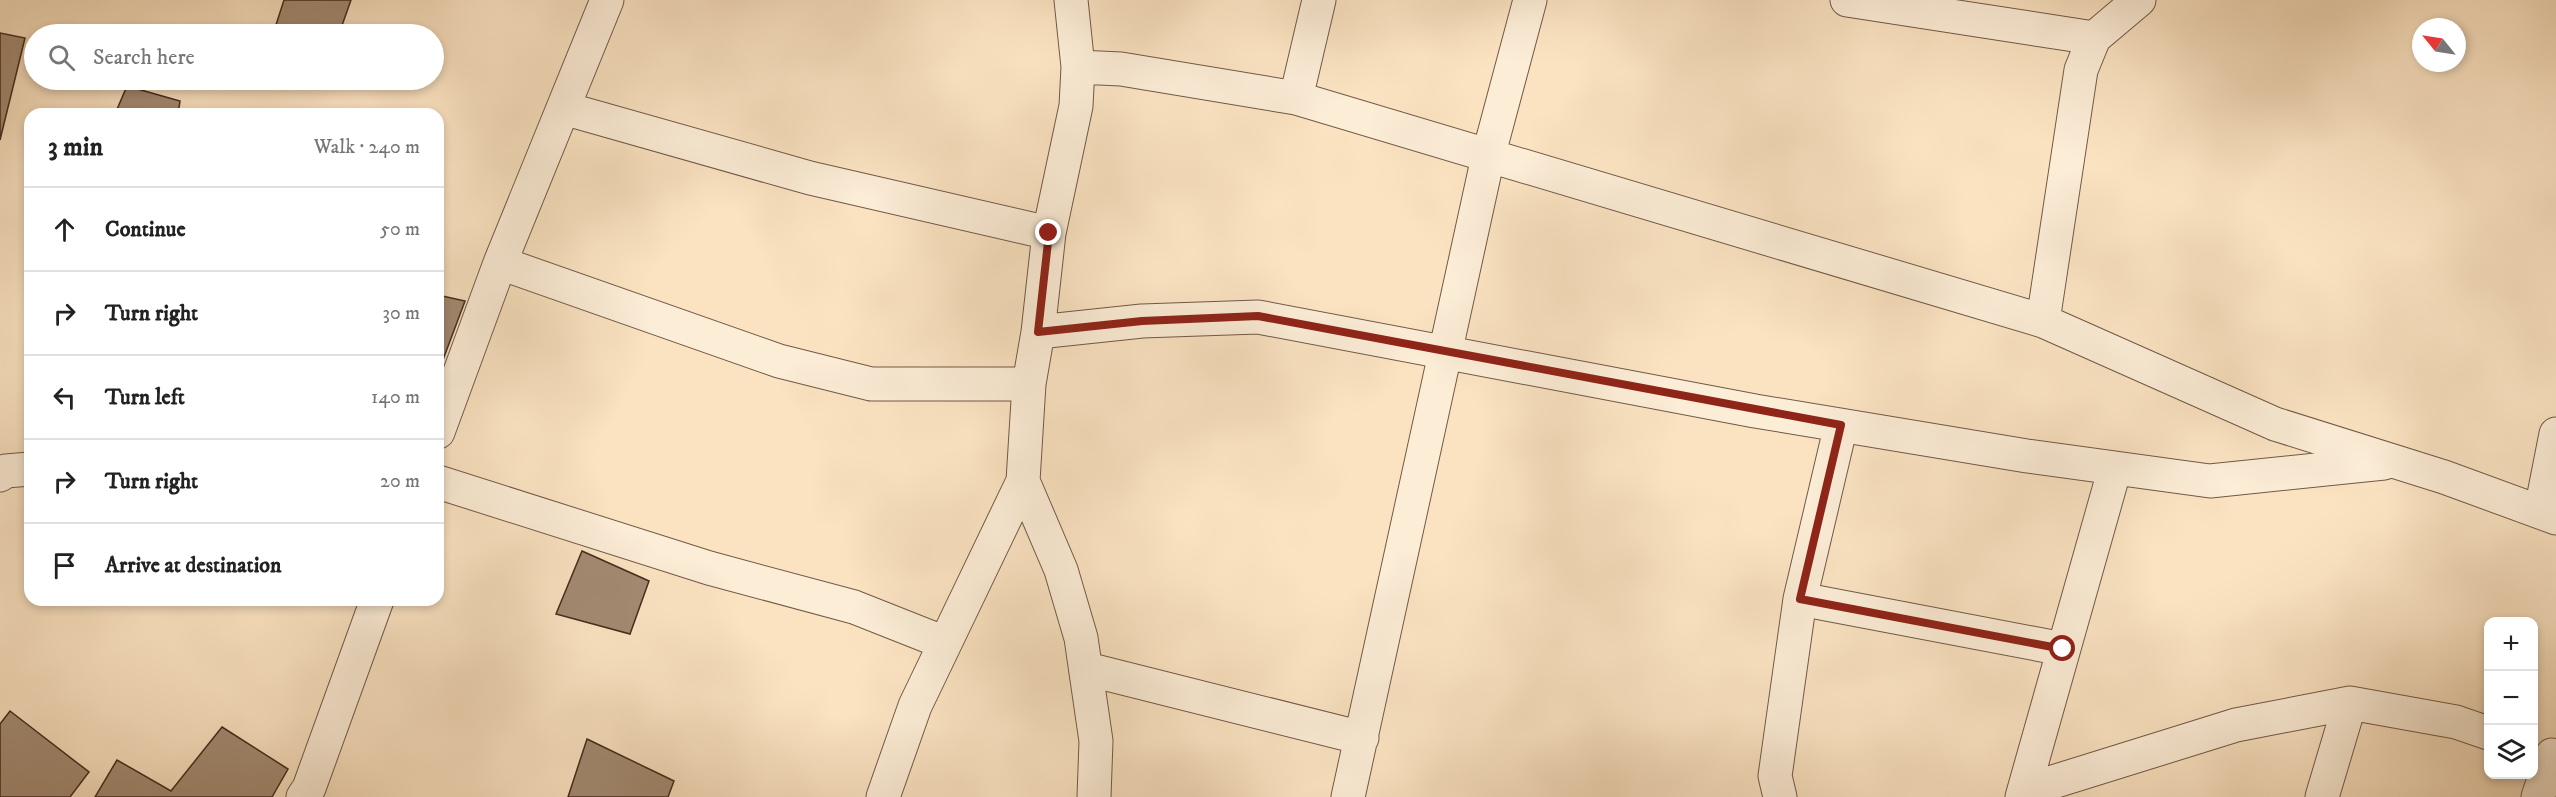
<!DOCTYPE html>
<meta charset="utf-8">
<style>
:root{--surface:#fff;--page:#f2f2f2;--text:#222;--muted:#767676;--line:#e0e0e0}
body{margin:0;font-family:"IM FELL DW Pica",serif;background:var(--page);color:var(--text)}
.controls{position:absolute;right:18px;bottom:18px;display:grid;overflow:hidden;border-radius:12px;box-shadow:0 3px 9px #0003}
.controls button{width:54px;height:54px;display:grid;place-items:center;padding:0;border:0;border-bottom:2px solid var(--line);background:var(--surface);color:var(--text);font:30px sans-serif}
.compass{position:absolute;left:2412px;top:18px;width:54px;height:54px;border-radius:50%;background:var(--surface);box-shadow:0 3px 9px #0003;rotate:300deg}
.stop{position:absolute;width:18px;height:18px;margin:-14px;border:4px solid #8f2418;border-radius:50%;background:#fff}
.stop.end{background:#8f2418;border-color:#fff;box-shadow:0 2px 6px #0008}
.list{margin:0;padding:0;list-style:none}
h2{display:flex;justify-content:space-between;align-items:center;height:78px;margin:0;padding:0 24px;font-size:26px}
h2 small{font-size:20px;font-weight:400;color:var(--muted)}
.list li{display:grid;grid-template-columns:39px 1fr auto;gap:18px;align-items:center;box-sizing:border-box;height:84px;padding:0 24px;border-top:2px solid var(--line)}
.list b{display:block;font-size:22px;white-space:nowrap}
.list em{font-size:20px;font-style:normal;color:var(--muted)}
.icon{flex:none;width:33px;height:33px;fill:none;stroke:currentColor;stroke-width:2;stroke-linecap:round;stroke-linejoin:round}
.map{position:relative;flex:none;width:2556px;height:797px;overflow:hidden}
.search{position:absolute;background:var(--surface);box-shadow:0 3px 9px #0003;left:24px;top:24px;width:420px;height:66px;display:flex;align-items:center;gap:15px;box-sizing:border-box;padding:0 21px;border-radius:33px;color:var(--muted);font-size:22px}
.panel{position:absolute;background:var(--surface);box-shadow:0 3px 9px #0003;left:24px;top:108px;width:420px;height:498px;border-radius:18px}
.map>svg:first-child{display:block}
.building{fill:#a38b73;stroke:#432b1d;stroke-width:1.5}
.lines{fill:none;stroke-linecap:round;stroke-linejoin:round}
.minor-casing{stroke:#715946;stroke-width:35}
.minor{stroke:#fcedd7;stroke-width:33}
.route{stroke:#8f2418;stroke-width:8}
</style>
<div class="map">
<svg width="2556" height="797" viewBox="0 0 2556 797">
<rect width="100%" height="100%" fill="#fbe3c2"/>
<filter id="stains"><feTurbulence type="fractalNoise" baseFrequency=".00333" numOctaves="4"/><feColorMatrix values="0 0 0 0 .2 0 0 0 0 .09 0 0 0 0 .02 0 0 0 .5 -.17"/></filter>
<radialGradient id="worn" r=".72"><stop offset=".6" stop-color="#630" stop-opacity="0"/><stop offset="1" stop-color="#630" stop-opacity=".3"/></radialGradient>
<!-- building -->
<path class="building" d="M 284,0 L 351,0 L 339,34 L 273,34 Z
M 0,33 L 25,38 L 0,140 Z
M 127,86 L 180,101 L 178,114 L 115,114 Z
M 438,295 L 465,301 L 438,373 Z
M 582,551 L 649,581 L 630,634 L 556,614 Z
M 10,711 L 89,772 L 70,797 L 0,797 L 0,724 Z
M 222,727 L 288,769 L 272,797 L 95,797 L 117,760 L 171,791 Z
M 587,739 L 674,781 L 668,797 L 568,797 Z"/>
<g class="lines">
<!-- minor casing -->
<g class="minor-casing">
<path id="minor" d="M 1071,0 L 1078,67 L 1076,106 L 1049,233 L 1038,332 L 1029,384 L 1023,481 L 1061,570 L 1081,638 L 1096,741 L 1094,797
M 1847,0 L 2094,38
M 1078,67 L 1121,69 L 1296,98 L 2043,321 L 2275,424 L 2444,477 L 2556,518
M 1296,98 L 1319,0
M 563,108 L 810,178 L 1049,233
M 500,263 L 779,361 L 871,384 L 1029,384
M 2043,321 L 2081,70 L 2094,38 L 2139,0
M 1038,332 L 1142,321 L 1258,317 L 1755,411 L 2027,456 L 2210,481 L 2384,463
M 438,432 L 500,263 L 607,0
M 0,475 L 6,471 L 30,469
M 438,482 L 709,568 L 854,607 L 945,643
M 2541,510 L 2556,434
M 1800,599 L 2063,649
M 1087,669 L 1362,738
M 2024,791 L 2236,725 L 2350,703 L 2456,722 L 2488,733
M 303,797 L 309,788 L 377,600
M 883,797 L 915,706 L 1023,481
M 1348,797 L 1488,157 L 1530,0
M 1780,797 L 1775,776 L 1800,599 L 1841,425
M 2022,797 L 2115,468
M 2322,797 L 2350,703
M 2538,797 L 2552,755"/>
</g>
<!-- minor -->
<use href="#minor" class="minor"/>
</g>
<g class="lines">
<!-- route -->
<path class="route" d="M 1049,233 L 1038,332 L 1142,321 L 1258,316 L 1841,425 L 1800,599 L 2063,649"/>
</g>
<rect width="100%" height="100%" filter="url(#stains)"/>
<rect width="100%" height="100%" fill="url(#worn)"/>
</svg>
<div class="controls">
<button>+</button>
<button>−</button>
<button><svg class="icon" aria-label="layers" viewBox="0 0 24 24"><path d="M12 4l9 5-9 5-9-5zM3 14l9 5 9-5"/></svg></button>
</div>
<svg class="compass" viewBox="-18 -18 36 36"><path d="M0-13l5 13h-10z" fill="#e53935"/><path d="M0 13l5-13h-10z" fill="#767676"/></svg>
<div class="stop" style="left:2063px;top:649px"></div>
<div class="stop end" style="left:1049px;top:233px"></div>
<div class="search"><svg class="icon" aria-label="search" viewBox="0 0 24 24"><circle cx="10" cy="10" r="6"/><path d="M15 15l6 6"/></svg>Search here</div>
<section class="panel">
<h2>3 min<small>Walk · 240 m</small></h2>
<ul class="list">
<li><svg class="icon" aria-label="ahead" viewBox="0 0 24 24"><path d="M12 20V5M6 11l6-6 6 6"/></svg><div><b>Continue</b></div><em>50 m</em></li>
<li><svg class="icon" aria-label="right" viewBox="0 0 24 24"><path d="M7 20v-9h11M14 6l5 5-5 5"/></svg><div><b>Turn right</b></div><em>30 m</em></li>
<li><svg class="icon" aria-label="left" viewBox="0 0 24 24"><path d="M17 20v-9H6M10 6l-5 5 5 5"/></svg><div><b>Turn left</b></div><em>140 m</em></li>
<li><svg class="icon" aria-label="right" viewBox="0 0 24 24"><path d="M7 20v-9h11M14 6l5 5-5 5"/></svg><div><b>Turn right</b></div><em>20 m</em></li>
<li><svg class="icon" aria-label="arrive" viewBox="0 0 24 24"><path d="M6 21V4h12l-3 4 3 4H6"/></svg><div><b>Arrive at destination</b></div></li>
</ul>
</section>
</div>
